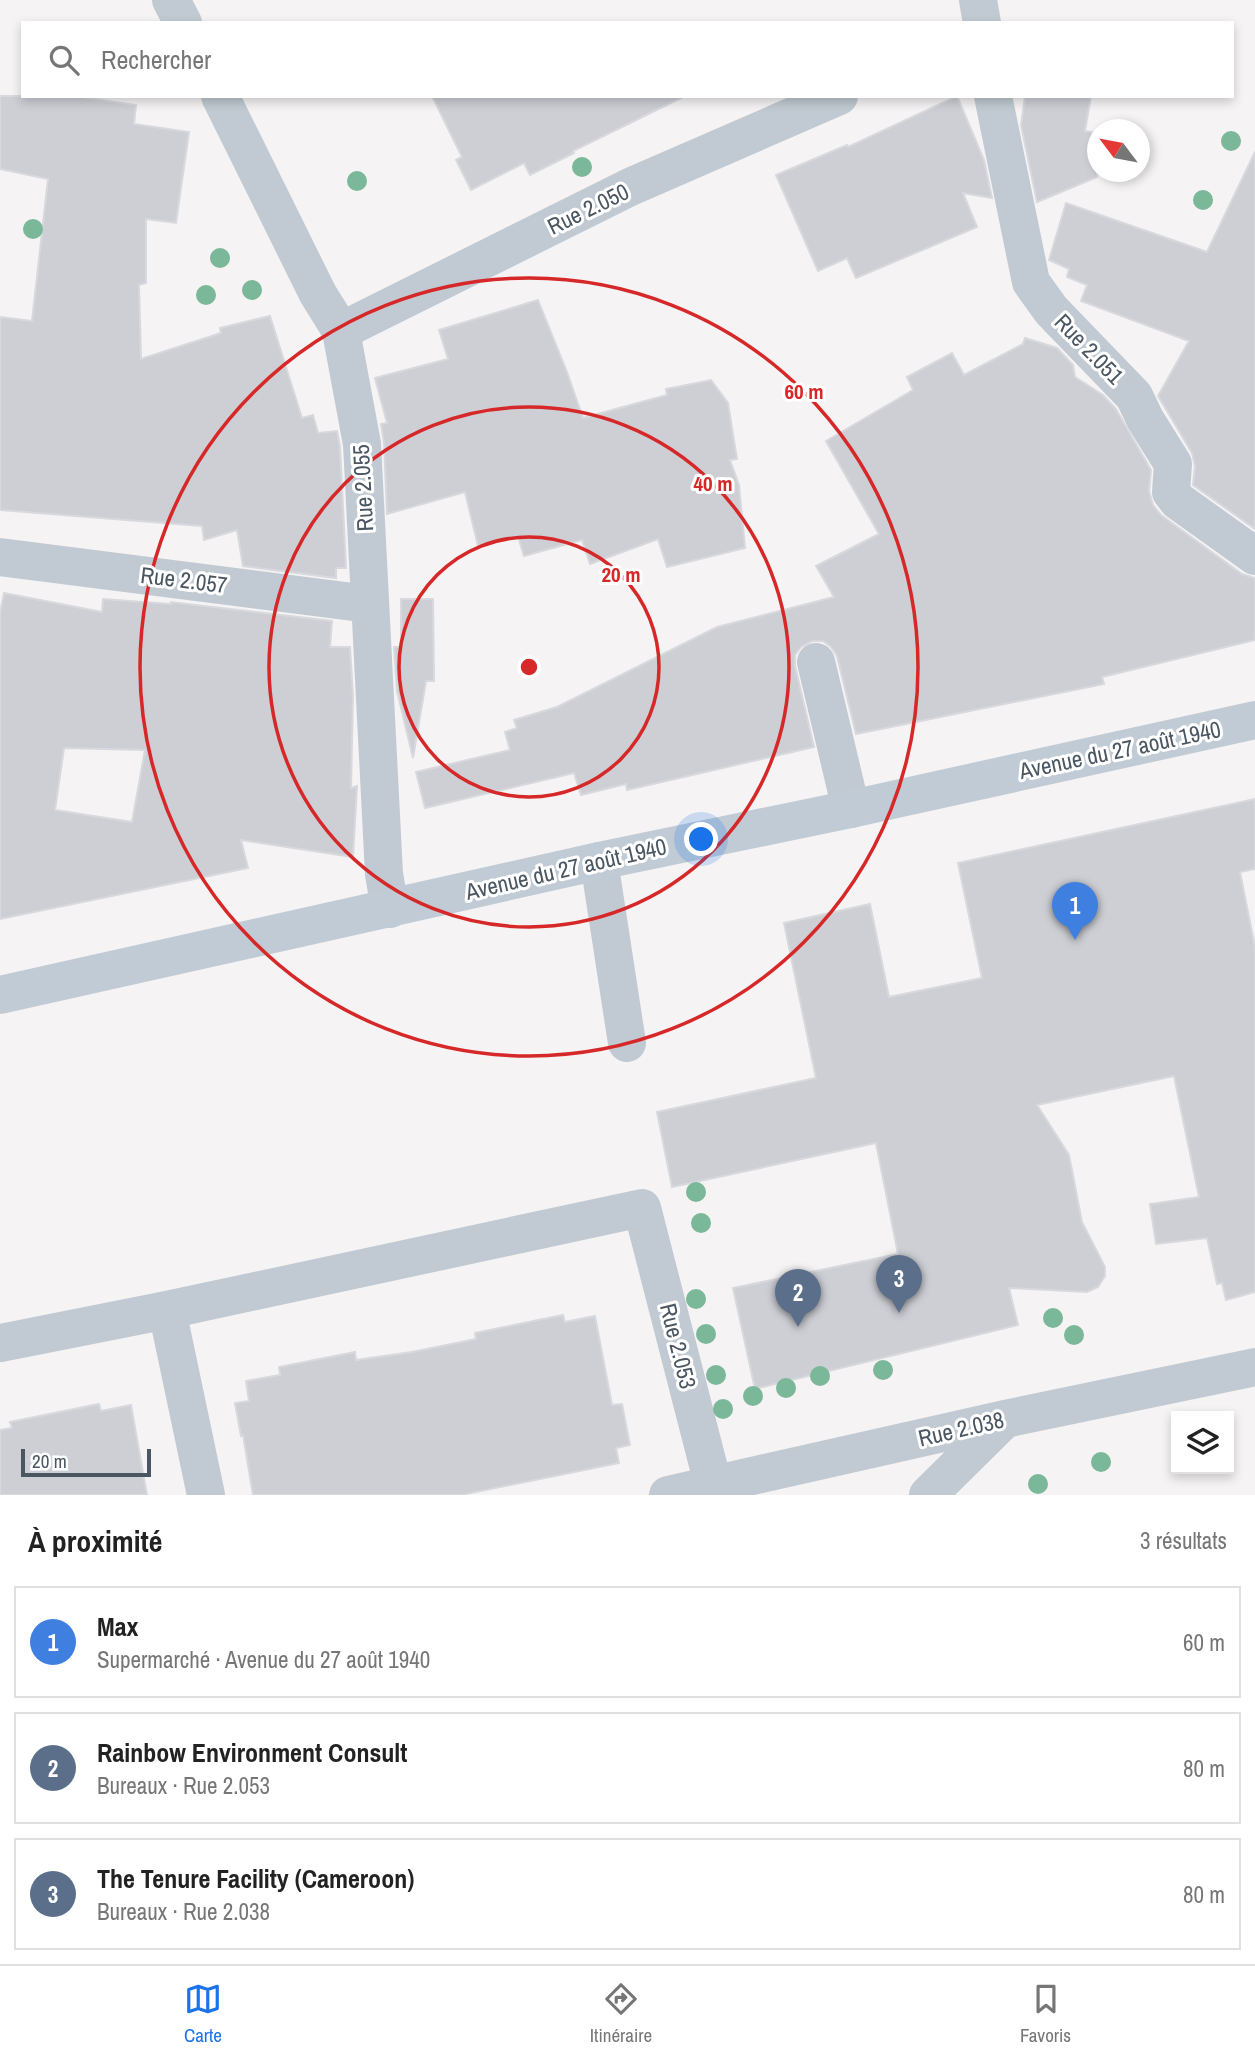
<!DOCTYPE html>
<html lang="fr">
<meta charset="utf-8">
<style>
:root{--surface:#fff;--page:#f6f6f6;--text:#222;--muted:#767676;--line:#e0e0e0;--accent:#1a73e8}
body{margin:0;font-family:"Archivo Narrow",sans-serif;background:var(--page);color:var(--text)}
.controls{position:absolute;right:21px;bottom:21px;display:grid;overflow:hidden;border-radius:0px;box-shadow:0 4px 10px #0003}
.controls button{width:63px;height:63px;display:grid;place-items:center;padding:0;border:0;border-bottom:2px solid var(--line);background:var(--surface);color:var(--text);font:35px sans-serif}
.compass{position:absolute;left:1087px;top:119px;width:63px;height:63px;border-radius:50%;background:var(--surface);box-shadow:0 4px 10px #0003;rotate:302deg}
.scale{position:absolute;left:21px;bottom:18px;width:130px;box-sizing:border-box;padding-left:7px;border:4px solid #4a5661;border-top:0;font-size:19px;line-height:24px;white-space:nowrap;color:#4a5661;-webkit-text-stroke:5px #fff;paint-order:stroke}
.you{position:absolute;left:702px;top:840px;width:24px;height:24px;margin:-18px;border:5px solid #fff;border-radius:50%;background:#1a73e8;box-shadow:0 0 0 10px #1a73e833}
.badge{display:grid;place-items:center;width:46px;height:46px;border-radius:50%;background:var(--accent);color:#fff;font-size:23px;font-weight:700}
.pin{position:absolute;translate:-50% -58px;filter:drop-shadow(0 2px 4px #0008)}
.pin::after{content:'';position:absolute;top:37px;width:24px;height:21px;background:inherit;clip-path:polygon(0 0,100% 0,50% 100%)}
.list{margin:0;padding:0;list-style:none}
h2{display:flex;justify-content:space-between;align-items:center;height:91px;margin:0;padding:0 28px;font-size:30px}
h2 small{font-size:23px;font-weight:400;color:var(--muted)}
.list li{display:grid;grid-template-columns:46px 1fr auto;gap:21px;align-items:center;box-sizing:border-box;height:112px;margin:0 14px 14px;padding:0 14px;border:2px solid var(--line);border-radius:0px}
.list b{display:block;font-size:26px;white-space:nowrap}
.list p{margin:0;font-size:23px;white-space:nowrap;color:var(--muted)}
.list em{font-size:23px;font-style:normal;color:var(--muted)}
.icon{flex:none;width:38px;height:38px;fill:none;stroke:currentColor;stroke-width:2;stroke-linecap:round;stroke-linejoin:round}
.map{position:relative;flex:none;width:1255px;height:1495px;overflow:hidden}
.search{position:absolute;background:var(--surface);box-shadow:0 4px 10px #0003;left:21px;right:21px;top:21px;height:77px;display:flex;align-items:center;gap:18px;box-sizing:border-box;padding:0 24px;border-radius:0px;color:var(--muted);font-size:26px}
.sheet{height:469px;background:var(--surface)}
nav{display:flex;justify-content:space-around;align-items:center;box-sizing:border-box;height:98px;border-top:2px solid var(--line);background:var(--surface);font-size:19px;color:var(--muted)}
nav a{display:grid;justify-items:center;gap:4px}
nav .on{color:var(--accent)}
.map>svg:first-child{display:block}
.building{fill:#cdcfd5;stroke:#d7d9de;stroke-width:2;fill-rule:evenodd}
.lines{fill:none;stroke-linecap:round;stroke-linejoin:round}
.minor{stroke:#c1cad2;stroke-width:38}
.secondary{stroke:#c1cbd6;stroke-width:38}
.tree{fill:#7bb799}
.ring{fill:none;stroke:#d62828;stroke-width:3.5}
.labels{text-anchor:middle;stroke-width:6;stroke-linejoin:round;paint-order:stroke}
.street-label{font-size:23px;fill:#4a5661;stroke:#fff}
.centre{fill:#d62828;stroke:#fff;stroke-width:3.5}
.ring-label{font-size:21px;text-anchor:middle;font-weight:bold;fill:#d62828;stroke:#fff;stroke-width:6;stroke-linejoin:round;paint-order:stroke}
</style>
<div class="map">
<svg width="1255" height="1495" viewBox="0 0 1255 1495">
<rect width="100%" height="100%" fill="#f5f3f3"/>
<!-- building -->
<path class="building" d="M 0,96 L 73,96 L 136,105 L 134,124 L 189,132 L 176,223 L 146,219 L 146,283 L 139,285 L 141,359 L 221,333 L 220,328 L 270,316 L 302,418 L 313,415 L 318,433 L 337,431 L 340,447 L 346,568 L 336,568 L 336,578 L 243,566 L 237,530 L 204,540 L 202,526 L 0,510 L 0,317 L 32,321 L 48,179 L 0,169 Z
M 432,96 L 685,96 L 573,151 L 574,153 L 530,175 L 524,163 L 471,190 L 456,160 L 462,157 Z
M 957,96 L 984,160 L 992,198 L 963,193 L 977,227 L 856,278 L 847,258 L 818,271 L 776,175 L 847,145 L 848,147 Z
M 1025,96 L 1091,96 L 1085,131 L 1097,133 L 1097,177 L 1037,202 L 1021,125 Z
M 1255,152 L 1255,529 L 1193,485 L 1195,466 L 1192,453 L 1158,396 L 1189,341 L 1081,301 L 1087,285 L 1067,277 L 1069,269 L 1049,260 L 1066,203 L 1207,252 Z
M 538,300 L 567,372 L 583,418 L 667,395 L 666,389 L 711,380 L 728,403 L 737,459 L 730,460 L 739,485 L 745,548 L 667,567 L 658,539 L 590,564 L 582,540 L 524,556 L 518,537 L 478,546 L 465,492 L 387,514 L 384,443 L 381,424 L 387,423 L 375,378 L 448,359 L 439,330 Z
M 1025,338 L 1057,348 L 1073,365 L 1075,377 L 1103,395 L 1116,409 L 1151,470 L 1149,491 L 1153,505 L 1161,515 L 1242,574 L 1255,578 L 1255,640 L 1102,677 L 1104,684 L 856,734 L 837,656 L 831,647 L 823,641 L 812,641 L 801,647 L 795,655 L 795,666 L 814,747 L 627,790 L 626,784 L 581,795 L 574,773 L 425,808 L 416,772 L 510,750 L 505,732 L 517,728 L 514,720 L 557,707 L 717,627 L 834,597 L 816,566 L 879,534 L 826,441 L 913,390 L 907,377 L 952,353 L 964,375 L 1023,344 Z
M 4,593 L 102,612 L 103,599 L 171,604 L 171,602 L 332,621 L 330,647 L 350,647 L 353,696 L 351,788 L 357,786 L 353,857 L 241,840 L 248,868 L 0,919 L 0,613 ZM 64,748 L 145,750 L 132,822 L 55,810 Z
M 401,599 L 433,599 L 434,681 L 426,681 L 413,758 L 397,691 L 394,647 L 401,647 Z
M 1255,799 L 1255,869 L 1240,872 L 1255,947 L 1255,1292 L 1226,1300 L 1222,1283 L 1217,1284 L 1207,1238 L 1156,1244 L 1150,1204 L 1199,1197 L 1174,1076 L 1037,1105 L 1069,1155 L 1082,1222 L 1105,1267 L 1105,1276 L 1098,1287 L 1087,1292 L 1009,1288 L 1018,1325 L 755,1389 L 733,1288 L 898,1254 L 876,1143 L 672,1187 L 657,1112 L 816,1078 L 784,923 L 870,904 L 889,997 L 982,978 L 958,863 Z
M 563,1315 L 565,1322 L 595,1316 L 612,1405 L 622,1404 L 630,1445 L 616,1448 L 619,1463 L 461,1495 L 253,1495 L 243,1435 L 241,1436 L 235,1403 L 249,1401 L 246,1381 L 280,1375 L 279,1367 L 355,1352 L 356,1360 L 412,1352 L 476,1339 L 475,1333 Z
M 99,1404 L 101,1411 L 131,1405 L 147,1495 L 0,1495 L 0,1430 L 12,1428 L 10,1422 Z"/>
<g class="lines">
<!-- minor -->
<path class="minor" d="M 171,0 L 183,23
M 978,0 L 982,23
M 220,96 L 318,294 L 341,331 L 362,444 L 384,874 L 390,909
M 993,96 L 1031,282 L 1051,310 L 1134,396 L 1145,419 L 1173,464 L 1171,492 L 1178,501 L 1255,556
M 341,331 L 630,187 L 839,96
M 0,557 L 369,604
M 816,662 L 851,809
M 599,861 L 627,1043
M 167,1310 L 206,1495
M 0,1343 L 167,1310 L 642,1208 L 713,1484
M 668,1495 L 1005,1419 L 1255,1367
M 928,1495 L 1005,1419"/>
<!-- secondary -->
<path class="secondary" d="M 0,995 L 599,861 L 851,809 L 1255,720"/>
</g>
<!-- trees -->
<g class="tree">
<circle cx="1231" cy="141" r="10"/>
<circle cx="582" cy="167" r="10"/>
<circle cx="357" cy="181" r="10"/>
<circle cx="1203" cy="200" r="10"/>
<circle cx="33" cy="229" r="10"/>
<circle cx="220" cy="258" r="10"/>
<circle cx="252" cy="290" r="10"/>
<circle cx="206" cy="295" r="10"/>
<circle cx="696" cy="1192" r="10"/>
<circle cx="701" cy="1223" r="10"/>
<circle cx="696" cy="1299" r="10"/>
<circle cx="1053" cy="1318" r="10"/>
<circle cx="706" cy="1334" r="10"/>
<circle cx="1074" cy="1335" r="10"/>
<circle cx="883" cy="1370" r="10"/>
<circle cx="716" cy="1375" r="10"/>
<circle cx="820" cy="1376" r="10"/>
<circle cx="786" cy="1388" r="10"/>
<circle cx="753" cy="1396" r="10"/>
<circle cx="723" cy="1409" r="10"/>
<circle cx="1101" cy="1462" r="10"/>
<circle cx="1038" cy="1484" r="10"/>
</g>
<!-- distance rings -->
<g class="ring">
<circle cx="529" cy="667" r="130"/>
<circle cx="529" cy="667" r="260"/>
<circle cx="529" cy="667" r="389"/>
</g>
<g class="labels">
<!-- street labels -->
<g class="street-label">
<text transform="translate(588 209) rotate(-26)" y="8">Rue 2.050</text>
<text transform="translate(1089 349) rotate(46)" y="8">Rue 2.051</text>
<text transform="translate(363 488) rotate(-93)" y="8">Rue 2.055</text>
<text transform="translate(184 580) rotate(7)" y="8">Rue 2.057</text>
<text transform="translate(1120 750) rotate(-12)" y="8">Avenue du 27 août 1940</text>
<text transform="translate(566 869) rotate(-13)" y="8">Avenue du 27 août 1940</text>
<text transform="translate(678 1346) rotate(76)" y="8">Rue 2.053</text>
<text transform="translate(961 1429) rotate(-13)" y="8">Rue 2.038</text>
</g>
</g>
<circle cx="529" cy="667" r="10" class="centre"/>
<g class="ring-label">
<text x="804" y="399">60 m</text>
<text x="713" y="491">40 m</text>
<text x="621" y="582">20 m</text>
</g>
</svg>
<div class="controls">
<button><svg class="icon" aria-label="layers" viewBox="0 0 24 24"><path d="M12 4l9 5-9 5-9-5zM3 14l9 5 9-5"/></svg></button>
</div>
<svg class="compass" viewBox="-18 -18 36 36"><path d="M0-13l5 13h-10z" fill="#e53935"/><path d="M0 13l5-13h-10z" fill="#767676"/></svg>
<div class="scale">20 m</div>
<div class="you"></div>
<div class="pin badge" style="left:1075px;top:940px;background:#3f7fe0">1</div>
<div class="pin badge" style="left:798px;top:1327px;background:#5c6f8a">2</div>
<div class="pin badge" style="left:899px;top:1313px;background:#5c6f8a">3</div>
<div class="search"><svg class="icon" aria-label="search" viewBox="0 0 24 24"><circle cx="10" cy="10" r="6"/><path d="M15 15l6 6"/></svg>Rechercher</div>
</div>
<section class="sheet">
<h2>À proximité<small>3 résultats</small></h2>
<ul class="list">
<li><span class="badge" style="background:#3f7fe0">1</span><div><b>Max</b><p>Supermarché · Avenue du 27 août 1940</p></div><em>60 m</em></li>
<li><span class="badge" style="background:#5c6f8a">2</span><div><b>Rainbow Environment Consult</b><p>Bureaux · Rue 2.053</p></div><em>80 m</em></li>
<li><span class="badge" style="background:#5c6f8a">3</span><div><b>The Tenure Facility (Cameroon)</b><p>Bureaux · Rue 2.038</p></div><em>80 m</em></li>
</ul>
</section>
<nav>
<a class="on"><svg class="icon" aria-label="map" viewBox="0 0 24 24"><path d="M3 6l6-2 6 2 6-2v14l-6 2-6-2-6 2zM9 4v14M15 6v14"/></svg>Carte</a>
<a><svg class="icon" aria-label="directions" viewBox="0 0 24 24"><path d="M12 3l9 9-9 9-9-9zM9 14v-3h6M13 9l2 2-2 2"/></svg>Itinéraire</a>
<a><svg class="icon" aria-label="saved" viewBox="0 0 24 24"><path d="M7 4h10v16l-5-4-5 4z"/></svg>Favoris</a>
</nav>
